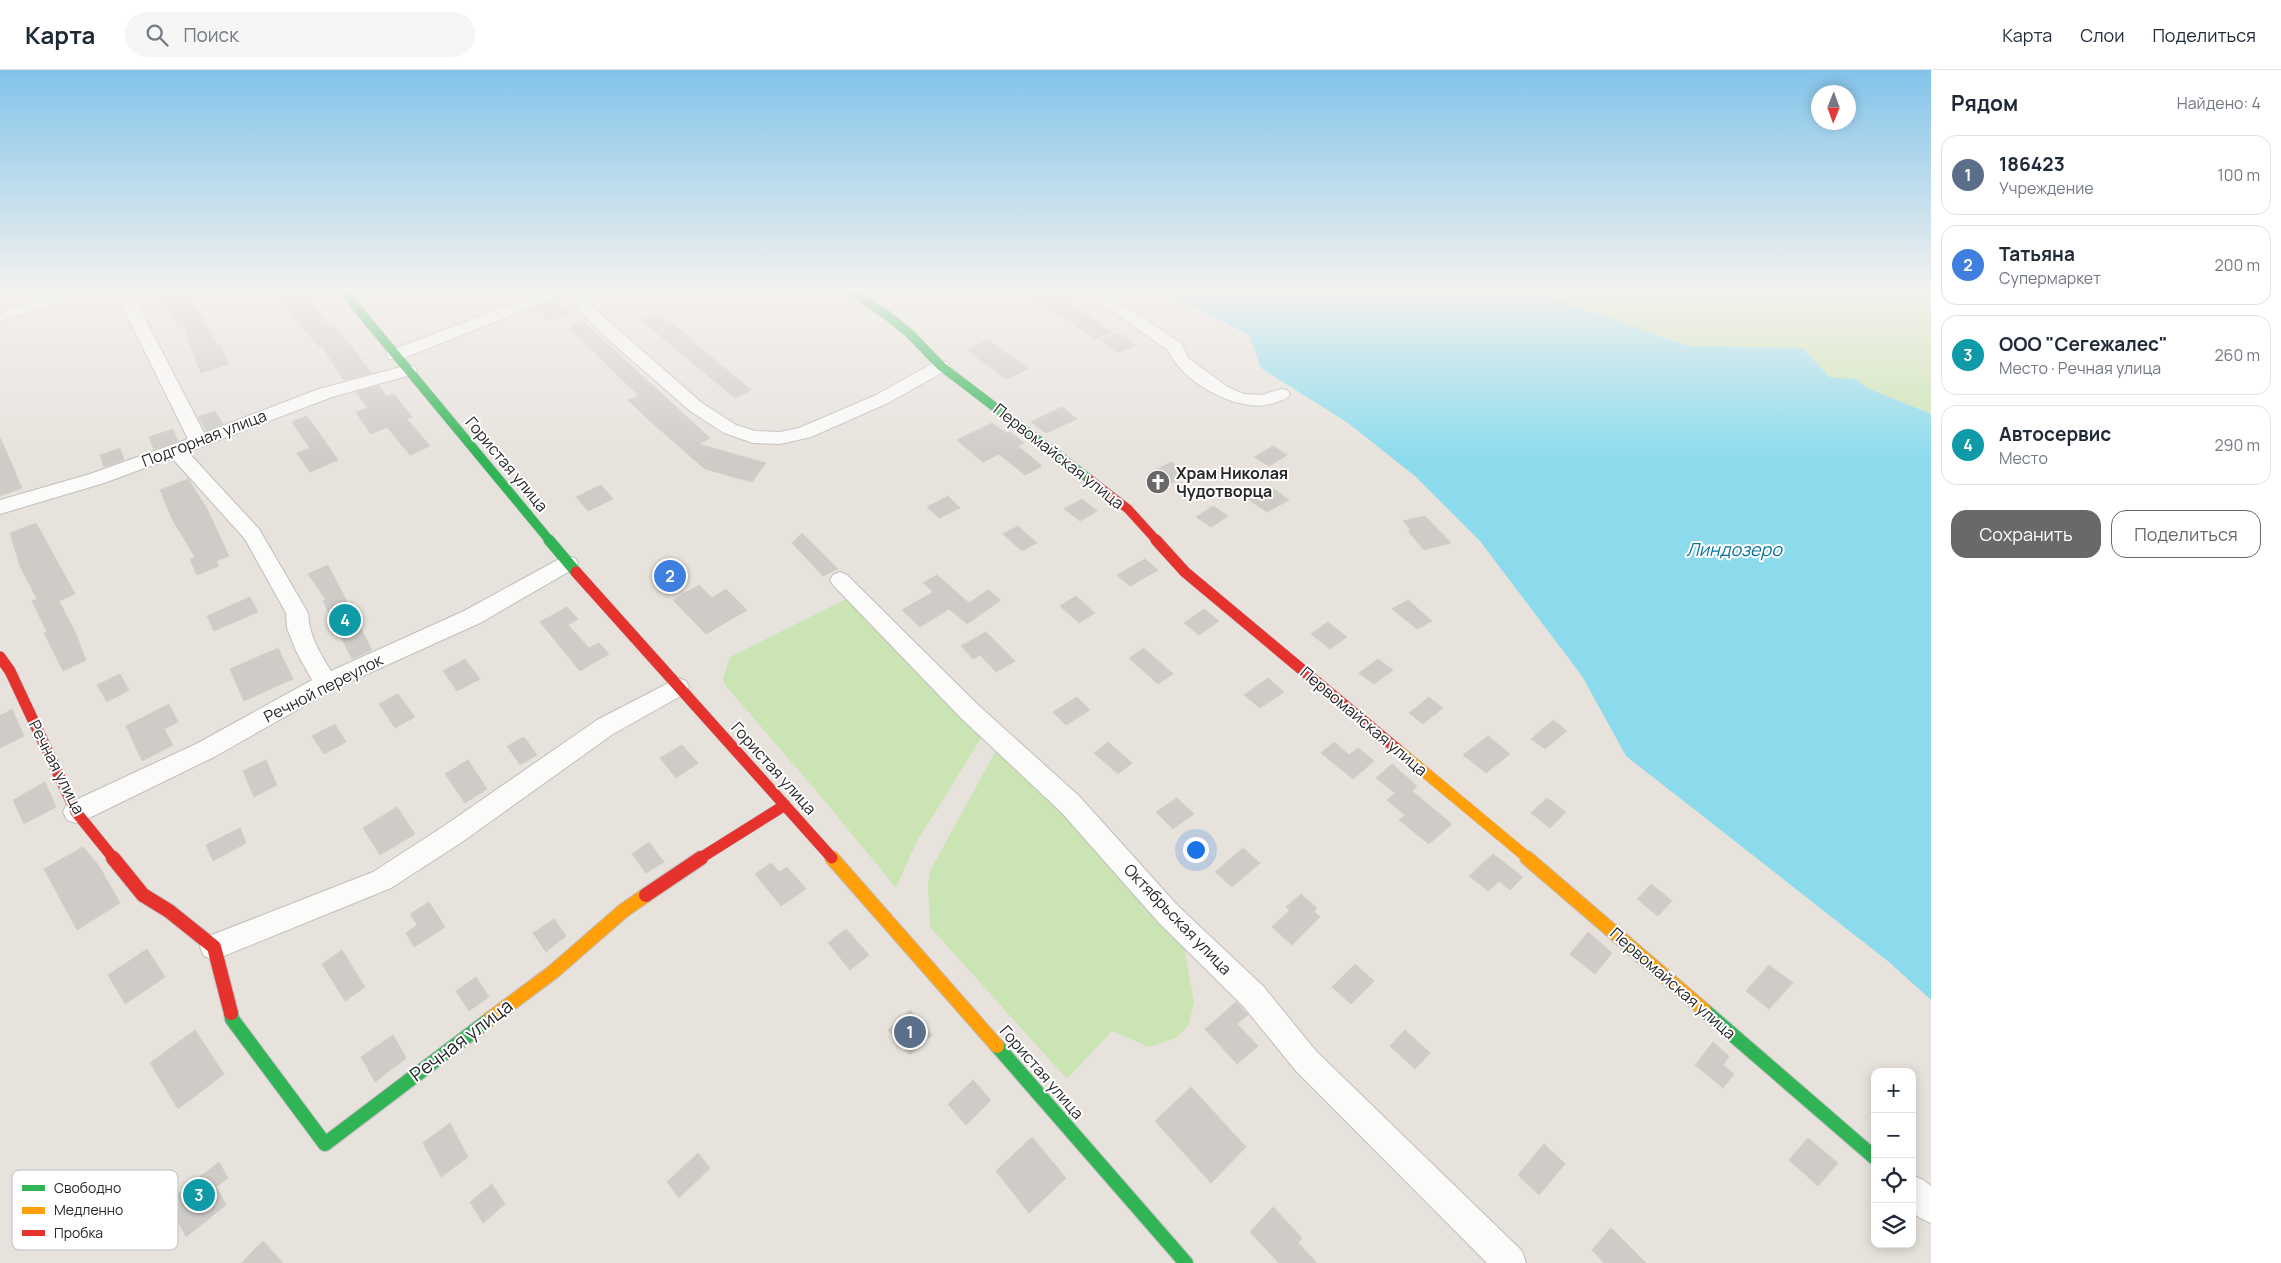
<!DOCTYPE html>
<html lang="ru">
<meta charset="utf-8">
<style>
:root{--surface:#fff;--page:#f6f6f7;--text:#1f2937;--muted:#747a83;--line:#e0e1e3;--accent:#6b6967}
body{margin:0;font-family:Manrope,sans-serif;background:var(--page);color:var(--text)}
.controls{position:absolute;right:15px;bottom:15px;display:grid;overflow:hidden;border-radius:10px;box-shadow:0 2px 12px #0003}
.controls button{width:45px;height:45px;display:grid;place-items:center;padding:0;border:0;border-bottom:1px solid var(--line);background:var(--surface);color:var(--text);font:25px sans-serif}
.compass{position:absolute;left:1811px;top:15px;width:45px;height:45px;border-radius:50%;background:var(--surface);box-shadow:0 2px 12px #0003;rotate:181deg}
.you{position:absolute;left:1195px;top:779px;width:18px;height:18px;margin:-12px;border:4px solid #fff;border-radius:50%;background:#1a73e8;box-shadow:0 0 0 8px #1a73e833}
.badge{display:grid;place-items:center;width:32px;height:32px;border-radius:50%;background:var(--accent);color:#fff;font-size:16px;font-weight:700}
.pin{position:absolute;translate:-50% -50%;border:2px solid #fff;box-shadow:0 1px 5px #0006}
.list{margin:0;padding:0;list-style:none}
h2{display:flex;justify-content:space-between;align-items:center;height:65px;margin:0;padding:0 20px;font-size:21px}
h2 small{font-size:16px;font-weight:400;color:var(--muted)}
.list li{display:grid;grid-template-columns:32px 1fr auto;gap:15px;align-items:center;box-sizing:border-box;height:80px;margin:0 10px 10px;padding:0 10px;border:1px solid var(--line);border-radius:15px}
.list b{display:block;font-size:19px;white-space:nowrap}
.list p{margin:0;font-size:16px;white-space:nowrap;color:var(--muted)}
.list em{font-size:16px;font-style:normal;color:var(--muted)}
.actions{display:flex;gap:10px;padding:15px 20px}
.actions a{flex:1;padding:11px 0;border:1px solid var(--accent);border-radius:15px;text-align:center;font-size:18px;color:var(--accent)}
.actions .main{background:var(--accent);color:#fff}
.icon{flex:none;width:28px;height:28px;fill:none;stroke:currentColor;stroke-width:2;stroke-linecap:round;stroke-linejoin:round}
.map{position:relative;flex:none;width:1931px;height:1193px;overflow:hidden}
header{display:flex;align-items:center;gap:30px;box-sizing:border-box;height:70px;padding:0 25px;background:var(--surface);border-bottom:1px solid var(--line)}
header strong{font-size:24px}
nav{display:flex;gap:28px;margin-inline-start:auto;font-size:18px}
.search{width:350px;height:45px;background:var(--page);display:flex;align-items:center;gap:12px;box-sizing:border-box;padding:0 18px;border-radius:28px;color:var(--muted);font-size:19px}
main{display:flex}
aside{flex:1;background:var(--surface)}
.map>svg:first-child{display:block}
.green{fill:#cbe4b3}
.water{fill:#8cdbed}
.building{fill:#cfccc8;stroke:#d2cec8}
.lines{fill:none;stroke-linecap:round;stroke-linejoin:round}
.street-casing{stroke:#c0bebe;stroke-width:2}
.fast-far2-casing{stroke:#c0bebe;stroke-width:10}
.fast-far1-casing{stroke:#c0bebe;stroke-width:12}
.fast-casing{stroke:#c0bebe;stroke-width:16}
.slow-far1-casing{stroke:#c0bebe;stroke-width:12}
.slow-casing{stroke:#c0bebe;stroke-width:16}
.jam-far2-casing{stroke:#c0bebe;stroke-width:10}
.jam-far1-casing{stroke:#c0bebe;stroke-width:12}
.jam-casing{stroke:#c0bebe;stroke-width:16}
.street{fill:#fbfbfa;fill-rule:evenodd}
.fast-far2{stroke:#30b455;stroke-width:9}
.fast-far1{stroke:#30b455;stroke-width:11}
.fast{stroke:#30b455;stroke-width:14}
.slow-far1{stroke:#ff9f0a;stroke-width:11}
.slow{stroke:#ff9f0a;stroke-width:14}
.jam-far2{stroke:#e5322d;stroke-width:9}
.jam-far1{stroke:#e5322d;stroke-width:11}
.jam{stroke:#e5322d;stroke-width:14}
.labels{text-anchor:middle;stroke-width:4;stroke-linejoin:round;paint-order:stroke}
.street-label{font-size:16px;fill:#282828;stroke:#fff}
.poi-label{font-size:16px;font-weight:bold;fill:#282828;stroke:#fff;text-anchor:start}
.water-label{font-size:18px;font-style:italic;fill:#07749d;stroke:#fff}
.near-street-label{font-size:19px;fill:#282828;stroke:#fff}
.key{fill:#fff;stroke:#bebebe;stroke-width:1}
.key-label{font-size:14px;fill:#282828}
</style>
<header>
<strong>Карта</strong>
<div class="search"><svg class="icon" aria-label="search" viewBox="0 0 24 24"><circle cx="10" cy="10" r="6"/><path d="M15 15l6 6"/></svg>Поиск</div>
<nav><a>Карта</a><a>Слои</a><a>Поделиться</a></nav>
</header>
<main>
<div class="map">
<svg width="1931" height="1193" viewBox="0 0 1931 1193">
<rect width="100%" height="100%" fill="#e7e2dc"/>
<!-- green -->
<path class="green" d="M 1553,221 L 1931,221 L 1931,344 L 1867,318 L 1856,309 L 1829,307 L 1803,278 L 1688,276 L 1561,231 Z
M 854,529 L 983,665 L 916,773 L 896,818 L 824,730 L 726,616 L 723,609 L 730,587 L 844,530 Z
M 1005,664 L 1178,846 L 1194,932 L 1188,956 L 1176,968 L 1149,977 L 1112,961 L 1067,1009 L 930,857 L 928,816 L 930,801 Z"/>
<!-- water -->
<path class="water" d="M 1162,221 L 1544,221 L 1561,231 L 1688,276 L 1803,278 L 1829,307 L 1856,309 L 1867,318 L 1931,344 L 1931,930 L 1889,892 L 1626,686 L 1582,606 L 1480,471 L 1415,406 L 1348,353 L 1261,298 L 1249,265 Z"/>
<!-- building -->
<path class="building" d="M 186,221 L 218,275 L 220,274 L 228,294 L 201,303 L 183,256 L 179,257 L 163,229 Z
M 272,221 L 301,221 L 329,255 L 332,254 L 353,278 L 371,303 L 344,310 L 321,275 L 318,276 Z
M 1041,221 L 1081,221 L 1083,223 L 1066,231 L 1112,262 L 1095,269 L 1050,238 L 1047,239 L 1032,229 L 1037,227 Z
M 554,231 L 567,244 L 549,251 L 536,238 Z
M 657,242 L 694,270 L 692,271 L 751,320 L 735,328 L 641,250 Z
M 580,249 L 710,368 L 699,374 L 766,393 L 752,412 L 705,399 L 650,351 L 628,330 L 638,326 L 635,322 L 570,259 Z
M 1119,263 L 1136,275 L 1118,283 L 1100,270 Z
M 988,270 L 997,276 L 1028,299 L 1007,309 L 967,280 Z
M 379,316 L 387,327 L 394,324 L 412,347 L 407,349 L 430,376 L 410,385 L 387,357 L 371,364 L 356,342 L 368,338 L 356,322 Z
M 1062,337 L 1077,349 L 1046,363 L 1031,352 Z
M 215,341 L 223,354 L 206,360 L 198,347 Z
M 307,346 L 338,390 L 310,402 L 297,383 L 310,378 L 292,352 Z
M 992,353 L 1006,363 L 1010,362 L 1024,373 L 1018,376 L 1042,396 L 1025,405 L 999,384 L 983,392 L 957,370 Z
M 173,359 L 178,371 L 154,379 L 149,367 Z
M 0,367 L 22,418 L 0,426 Z
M 1273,376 L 1287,385 L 1269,396 L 1254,387 Z
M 120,378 L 124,390 L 104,397 L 100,385 Z
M 1171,392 L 1188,404 L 1164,417 L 1148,404 Z
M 188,409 L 207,439 L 229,486 L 216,491 L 219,496 L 197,505 L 190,489 L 195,487 L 172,449 L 160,420 Z
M 601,415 L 613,429 L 588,441 L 576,427 Z
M 1270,416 L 1289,430 L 1267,442 L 1248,429 Z
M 948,426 L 960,438 L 939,448 L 927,437 Z
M 1082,429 L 1097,441 L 1080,451 L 1064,439 Z
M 1213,436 L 1228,446 L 1211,457 L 1196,447 Z
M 1425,446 L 1451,473 L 1424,480 L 1408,461 L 1411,460 L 1403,451 Z
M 36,453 L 75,524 L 59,531 L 75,562 L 86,590 L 63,601 L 44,563 L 47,562 L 32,531 L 37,529 L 20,496 L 10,463 Z
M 1018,456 L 1037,473 L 1022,481 L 1003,464 Z
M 802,463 L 838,499 L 823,506 L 792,473 Z
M 1145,489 L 1158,500 L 1130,516 L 1117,505 Z
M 328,495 L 372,580 L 352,589 L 323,531 L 326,530 L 308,504 Z
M 937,505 L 969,533 L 988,520 L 1001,530 L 967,554 L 949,539 L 920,557 L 902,540 L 933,522 L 923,513 Z
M 699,515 L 712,528 L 726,519 L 747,540 L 706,564 L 673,530 Z
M 1076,526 L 1095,543 L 1079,553 L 1060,536 Z
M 250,527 L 258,542 L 214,561 L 207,546 Z
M 1408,530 L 1432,551 L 1417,559 L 1392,539 Z
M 567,537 L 578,549 L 568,555 L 589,578 L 599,573 L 609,584 L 580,601 L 540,552 Z
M 1204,539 L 1219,551 L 1199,565 L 1184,553 Z
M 1328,552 L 1347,567 L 1330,579 L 1311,564 Z
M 986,562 L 1015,591 L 996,602 L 980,585 L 973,589 L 961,576 Z
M 278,578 L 293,609 L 244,631 L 230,599 Z
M 1144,578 L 1173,604 L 1158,614 L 1129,588 Z
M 465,589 L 480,609 L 457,621 L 443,601 Z
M 1378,589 L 1393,600 L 1374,614 L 1359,603 Z
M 120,604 L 129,620 L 107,632 L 97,615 Z
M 1268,608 L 1284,622 L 1260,638 L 1244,625 Z
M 398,624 L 415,647 L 395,658 L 379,634 Z
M 1077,627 L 1090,640 L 1066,655 L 1053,642 Z
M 1429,627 L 1443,638 L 1423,654 L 1409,643 Z
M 169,634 L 178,652 L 164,659 L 173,675 L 142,691 L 126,656 Z
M 12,639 L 24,666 L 0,678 L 0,646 Z
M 1553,650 L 1567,661 L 1545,679 L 1531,669 Z
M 335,654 L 346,672 L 324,684 L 312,666 Z
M 1488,666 L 1510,684 L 1486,703 L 1463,685 Z
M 524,667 L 537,685 L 520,695 L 507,676 Z
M 1108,672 L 1132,693 L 1118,704 L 1094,683 Z
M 1334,672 L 1349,685 L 1358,678 L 1374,691 L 1353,709 L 1321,683 Z
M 682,675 L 698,693 L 676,708 L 660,688 Z
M 266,690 L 277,715 L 254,727 L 243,701 Z
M 468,690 L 487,719 L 465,733 L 445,704 Z
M 1392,694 L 1417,716 L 1412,721 L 1452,754 L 1429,774 L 1399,750 L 1405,745 L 1387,730 L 1395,723 L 1376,708 Z
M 45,712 L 56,737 L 24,754 L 13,730 Z
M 1177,728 L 1194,744 L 1173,759 L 1156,742 Z
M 1547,728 L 1566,742 L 1550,758 L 1531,743 Z
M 397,737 L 415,764 L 380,785 L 363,758 Z
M 240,758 L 246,773 L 213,791 L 206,775 Z
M 649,772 L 664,792 L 646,803 L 632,784 Z
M 83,777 L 99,796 L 120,833 L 77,860 L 44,799 Z
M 1243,778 L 1260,793 L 1232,817 L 1215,802 Z
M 1493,784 L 1523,807 L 1510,820 L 1499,811 L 1488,821 L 1469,806 Z
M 771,793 L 779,802 L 787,797 L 806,819 L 781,836 L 755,804 Z
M 1651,814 L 1672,831 L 1658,846 L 1637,829 Z
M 1301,824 L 1317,838 L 1314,841 L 1320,847 L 1292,875 L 1272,857 L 1290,840 L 1286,837 Z
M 429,832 L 445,857 L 414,877 L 406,863 L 417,855 L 410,844 Z
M 554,849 L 566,866 L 546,882 L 533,863 Z
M 846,859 L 869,885 L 850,900 L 828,873 Z
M 1588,862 L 1612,883 L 1595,904 L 1570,884 Z
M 147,879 L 165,907 L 125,934 L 108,905 Z
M 342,880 L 365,917 L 345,931 L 322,894 Z
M 1355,894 L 1374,911 L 1351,934 L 1332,917 Z
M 1769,895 L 1793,913 L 1769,939 L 1746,921 Z
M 476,907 L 489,927 L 469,941 L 456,921 Z
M 1236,932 L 1248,945 L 1237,954 L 1258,976 L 1237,994 L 1205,959 Z
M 910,940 L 932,965 L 910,985 L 888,960 Z
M 195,960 L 224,1004 L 178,1039 L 150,993 Z
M 1405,960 L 1430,983 L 1415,999 L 1390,976 Z
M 393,965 L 406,988 L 375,1012 L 361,987 Z
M 1713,972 L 1729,986 L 1723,995 L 1734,1004 L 1723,1018 L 1695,995 Z
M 973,1010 L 991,1030 L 966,1055 L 948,1034 Z
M 1191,1017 L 1246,1077 L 1211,1113 L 1155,1051 Z
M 450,1053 L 468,1087 L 441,1107 L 423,1073 Z
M 1032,1067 L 1066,1108 L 1029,1143 L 996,1101 Z
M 1808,1068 L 1838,1093 L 1818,1116 L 1789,1090 Z
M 1544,1074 L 1565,1094 L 1539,1125 L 1518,1105 Z
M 698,1083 L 710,1098 L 679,1128 L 667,1112 Z
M 219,1092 L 228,1108 L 216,1117 L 226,1135 L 186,1167 L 168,1132 Z
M 492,1114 L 505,1134 L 483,1153 L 470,1132 Z
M 1273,1137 L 1302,1168 L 1298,1173 L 1317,1193 L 1279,1193 L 1250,1162 Z
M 1611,1158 L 1646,1193 L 1604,1193 L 1592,1180 Z
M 263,1171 L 283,1193 L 241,1193 Z"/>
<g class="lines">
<!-- street casing -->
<g class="street-casing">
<path id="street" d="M 67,221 L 91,221 L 89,224 L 0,251 L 0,241 Z
M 115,221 L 131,221 L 204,363 L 319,319 L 408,295 L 414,296 L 417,300 L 414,304 L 332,327 L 188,382 L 259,459 L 308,543 C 309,565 319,582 331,601 L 464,541 L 561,488 L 568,486 L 575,488 L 578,493 L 575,498 L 480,553 L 334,619 L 214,687 L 85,750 L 76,753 L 67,750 L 63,742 L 67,734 L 198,673 L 312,610 L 296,581 L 287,558 L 286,543 L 245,469 L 172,388 L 104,413 L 0,444 L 0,430 L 90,404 L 188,369 Z
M 546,221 L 577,221 L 613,255 L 702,333 L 736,355 L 755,361 L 780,362 L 799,358 L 876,325 L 935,292 L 947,292 L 950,296 L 947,300 L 888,333 L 811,367 L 780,374 L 753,373 L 724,363 L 690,341 L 601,263 L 563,225 L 401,289 L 389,289 L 386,285 L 389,281 Z
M 1083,221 L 1101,221 L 1181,273 L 1188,288 L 1228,317 L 1244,324 L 1262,325 L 1281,319 L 1287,320 L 1290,324 C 1287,329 1283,330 1277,332 C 1242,347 1181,312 1168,280 Z
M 840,502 L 847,505 L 977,634 L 1079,726 L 1178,836 L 1263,916 L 1316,981 L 1522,1181 L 1526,1193 L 1487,1193 L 1296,1001 L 1243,936 L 1160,854 L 1061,742 L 961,648 L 833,515 L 830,510 L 833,505 Z
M 678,608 L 686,611 L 689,617 L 686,623 L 613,664 L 462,772 L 391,818 L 214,890 L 204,886 L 200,877 L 204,868 L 373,802 L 444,756 L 597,650 Z
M 1912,1105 L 1923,1110 L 1931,1116 L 1931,1153 L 1920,1148 L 1912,1142 Z"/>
</g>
<!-- fast-far2 casing -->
<g class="fast-far2-casing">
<path id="fast-far2" d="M 343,221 L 550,471
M 850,221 L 887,245 L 910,264 L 941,296 L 1089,409"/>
</g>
<!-- fast-far1 casing -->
<g class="fast-far1-casing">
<path id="fast-far1" d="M 549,470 L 576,502"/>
</g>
<!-- fast casing -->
<g class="fast-casing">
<path id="fast" d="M 1704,940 L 1875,1088
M 231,943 L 232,949 L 325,1074 L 490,949
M 997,976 L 1186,1193"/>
</g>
<!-- slow-far1 casing -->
<g class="slow-far1-casing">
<path id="slow-far1" d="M 1397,679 L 1529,789"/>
</g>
<!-- slow casing -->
<g class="slow-casing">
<path id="slow" d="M 832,788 L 997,976
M 1527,788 L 1704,940
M 490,949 L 553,902 L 623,841 L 646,825"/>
</g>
<!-- jam-far2 casing -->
<g class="jam-far2-casing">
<path id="jam-far2" d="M 1089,409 L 1128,439 L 1157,471"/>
</g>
<!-- jam-far1 casing -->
<g class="jam-far1-casing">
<path id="jam-far1" d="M 1156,470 L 1185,502 L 1397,679
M 576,502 L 832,788
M 0,587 L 10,601 L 76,742 L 114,789
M 699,789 L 785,735"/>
</g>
<!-- jam casing -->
<g class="jam-casing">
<path id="jam" d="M 113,788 L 143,825 L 169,841 L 214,877 L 231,943
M 646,825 L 701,788"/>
</g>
<!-- street -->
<use href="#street" class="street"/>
<!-- fast-far2 -->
<use href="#fast-far2" class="fast-far2"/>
<!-- fast-far1 -->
<use href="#fast-far1" class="fast-far1"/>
<!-- fast -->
<use href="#fast" class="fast"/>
<!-- slow-far1 -->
<use href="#slow-far1" class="slow-far1"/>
<!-- slow -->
<use href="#slow" class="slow"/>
<!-- jam-far2 -->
<use href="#jam-far2" class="jam-far2"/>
<!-- jam-far1 -->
<use href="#jam-far1" class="jam-far1"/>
<!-- jam -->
<use href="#jam" class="jam"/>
</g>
<!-- sky -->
<linearGradient id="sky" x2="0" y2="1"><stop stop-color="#83c4ea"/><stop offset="0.57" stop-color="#f4f2ef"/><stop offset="1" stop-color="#f4f2ef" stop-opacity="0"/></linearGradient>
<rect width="1931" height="388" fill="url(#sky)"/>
<!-- icons -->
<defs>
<g id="church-disc" transform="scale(1.25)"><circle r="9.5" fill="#6b6967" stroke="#fff"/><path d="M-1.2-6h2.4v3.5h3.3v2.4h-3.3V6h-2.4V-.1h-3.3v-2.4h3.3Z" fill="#fff"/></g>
</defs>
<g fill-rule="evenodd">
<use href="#church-disc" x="1158" y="412"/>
</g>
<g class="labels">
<!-- street labels -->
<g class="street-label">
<text transform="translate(204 368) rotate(-21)" y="6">Подгорная улица</text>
<text transform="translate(1059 386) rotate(38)" y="6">Первомайская улица</text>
<text transform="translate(507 394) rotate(50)" y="6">Гористая улица</text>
<text transform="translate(323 618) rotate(-27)" y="6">Речной переулок</text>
<text transform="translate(1364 651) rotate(40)" y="6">Первомайская улица</text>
<text transform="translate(57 697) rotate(63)" y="6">Речная улица</text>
<text transform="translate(774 698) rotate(48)" y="6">Гористая улица</text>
<text transform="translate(1178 849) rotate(46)" y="6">Октябрьская улица</text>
<text transform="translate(1673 913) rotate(41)" y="6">Первомайская улица</text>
<text transform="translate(1042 1002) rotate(49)" y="6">Гористая улица</text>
</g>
<!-- poi labels -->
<g class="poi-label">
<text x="1176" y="409">Храм Николая<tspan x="1176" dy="18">Чудотворца</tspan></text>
</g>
<!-- water labels -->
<g class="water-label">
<text x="1734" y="486">Линдозеро</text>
</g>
<!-- near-street labels -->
<g class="near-street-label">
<text transform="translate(461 970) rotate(-37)" y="7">Речная улица</text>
</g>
</g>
<!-- legend -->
<rect x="12" y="1100" width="166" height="80" rx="8" class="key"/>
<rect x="22" y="1115" width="23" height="6" fill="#30b455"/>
<rect x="22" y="1137" width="23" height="7" fill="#ff9f0a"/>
<rect x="22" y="1160" width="23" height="6" fill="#e5322d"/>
<g class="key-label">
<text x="54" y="1123">Свободно</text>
<text x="54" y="1145">Медленно</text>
<text x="54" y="1168">Пробка</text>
</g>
</svg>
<div class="controls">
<button>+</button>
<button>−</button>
<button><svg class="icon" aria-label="locate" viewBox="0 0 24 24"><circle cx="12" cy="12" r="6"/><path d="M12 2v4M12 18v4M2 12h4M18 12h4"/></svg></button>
<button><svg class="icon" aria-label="layers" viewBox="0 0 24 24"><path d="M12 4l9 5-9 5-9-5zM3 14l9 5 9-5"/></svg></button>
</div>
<svg class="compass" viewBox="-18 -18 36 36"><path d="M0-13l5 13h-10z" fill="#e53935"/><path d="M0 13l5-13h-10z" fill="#747a83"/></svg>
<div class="you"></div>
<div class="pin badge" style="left:910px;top:962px;background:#5c6f8a">1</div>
<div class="pin badge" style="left:670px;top:506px;background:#3f7fe0">2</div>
<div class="pin badge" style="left:199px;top:1125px;background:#0f9aa8">3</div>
<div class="pin badge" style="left:345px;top:550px;background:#0f9aa8">4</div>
</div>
<aside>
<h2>Рядом<small>Найдено: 4</small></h2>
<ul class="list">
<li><span class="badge" style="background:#5c6f8a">1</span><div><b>186423</b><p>Учреждение</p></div><em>100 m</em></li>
<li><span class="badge" style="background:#3f7fe0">2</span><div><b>Татьяна</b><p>Супермаркет</p></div><em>200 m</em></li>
<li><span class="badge" style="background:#0f9aa8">3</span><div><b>ООО &quot;Сегежалес&quot;</b><p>Место · Речная улица</p></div><em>260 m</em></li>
<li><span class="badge" style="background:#0f9aa8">4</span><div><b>Автосервис</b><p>Место</p></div><em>290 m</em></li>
</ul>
<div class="actions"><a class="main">Сохранить</a><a>Поделиться</a></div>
</aside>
</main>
